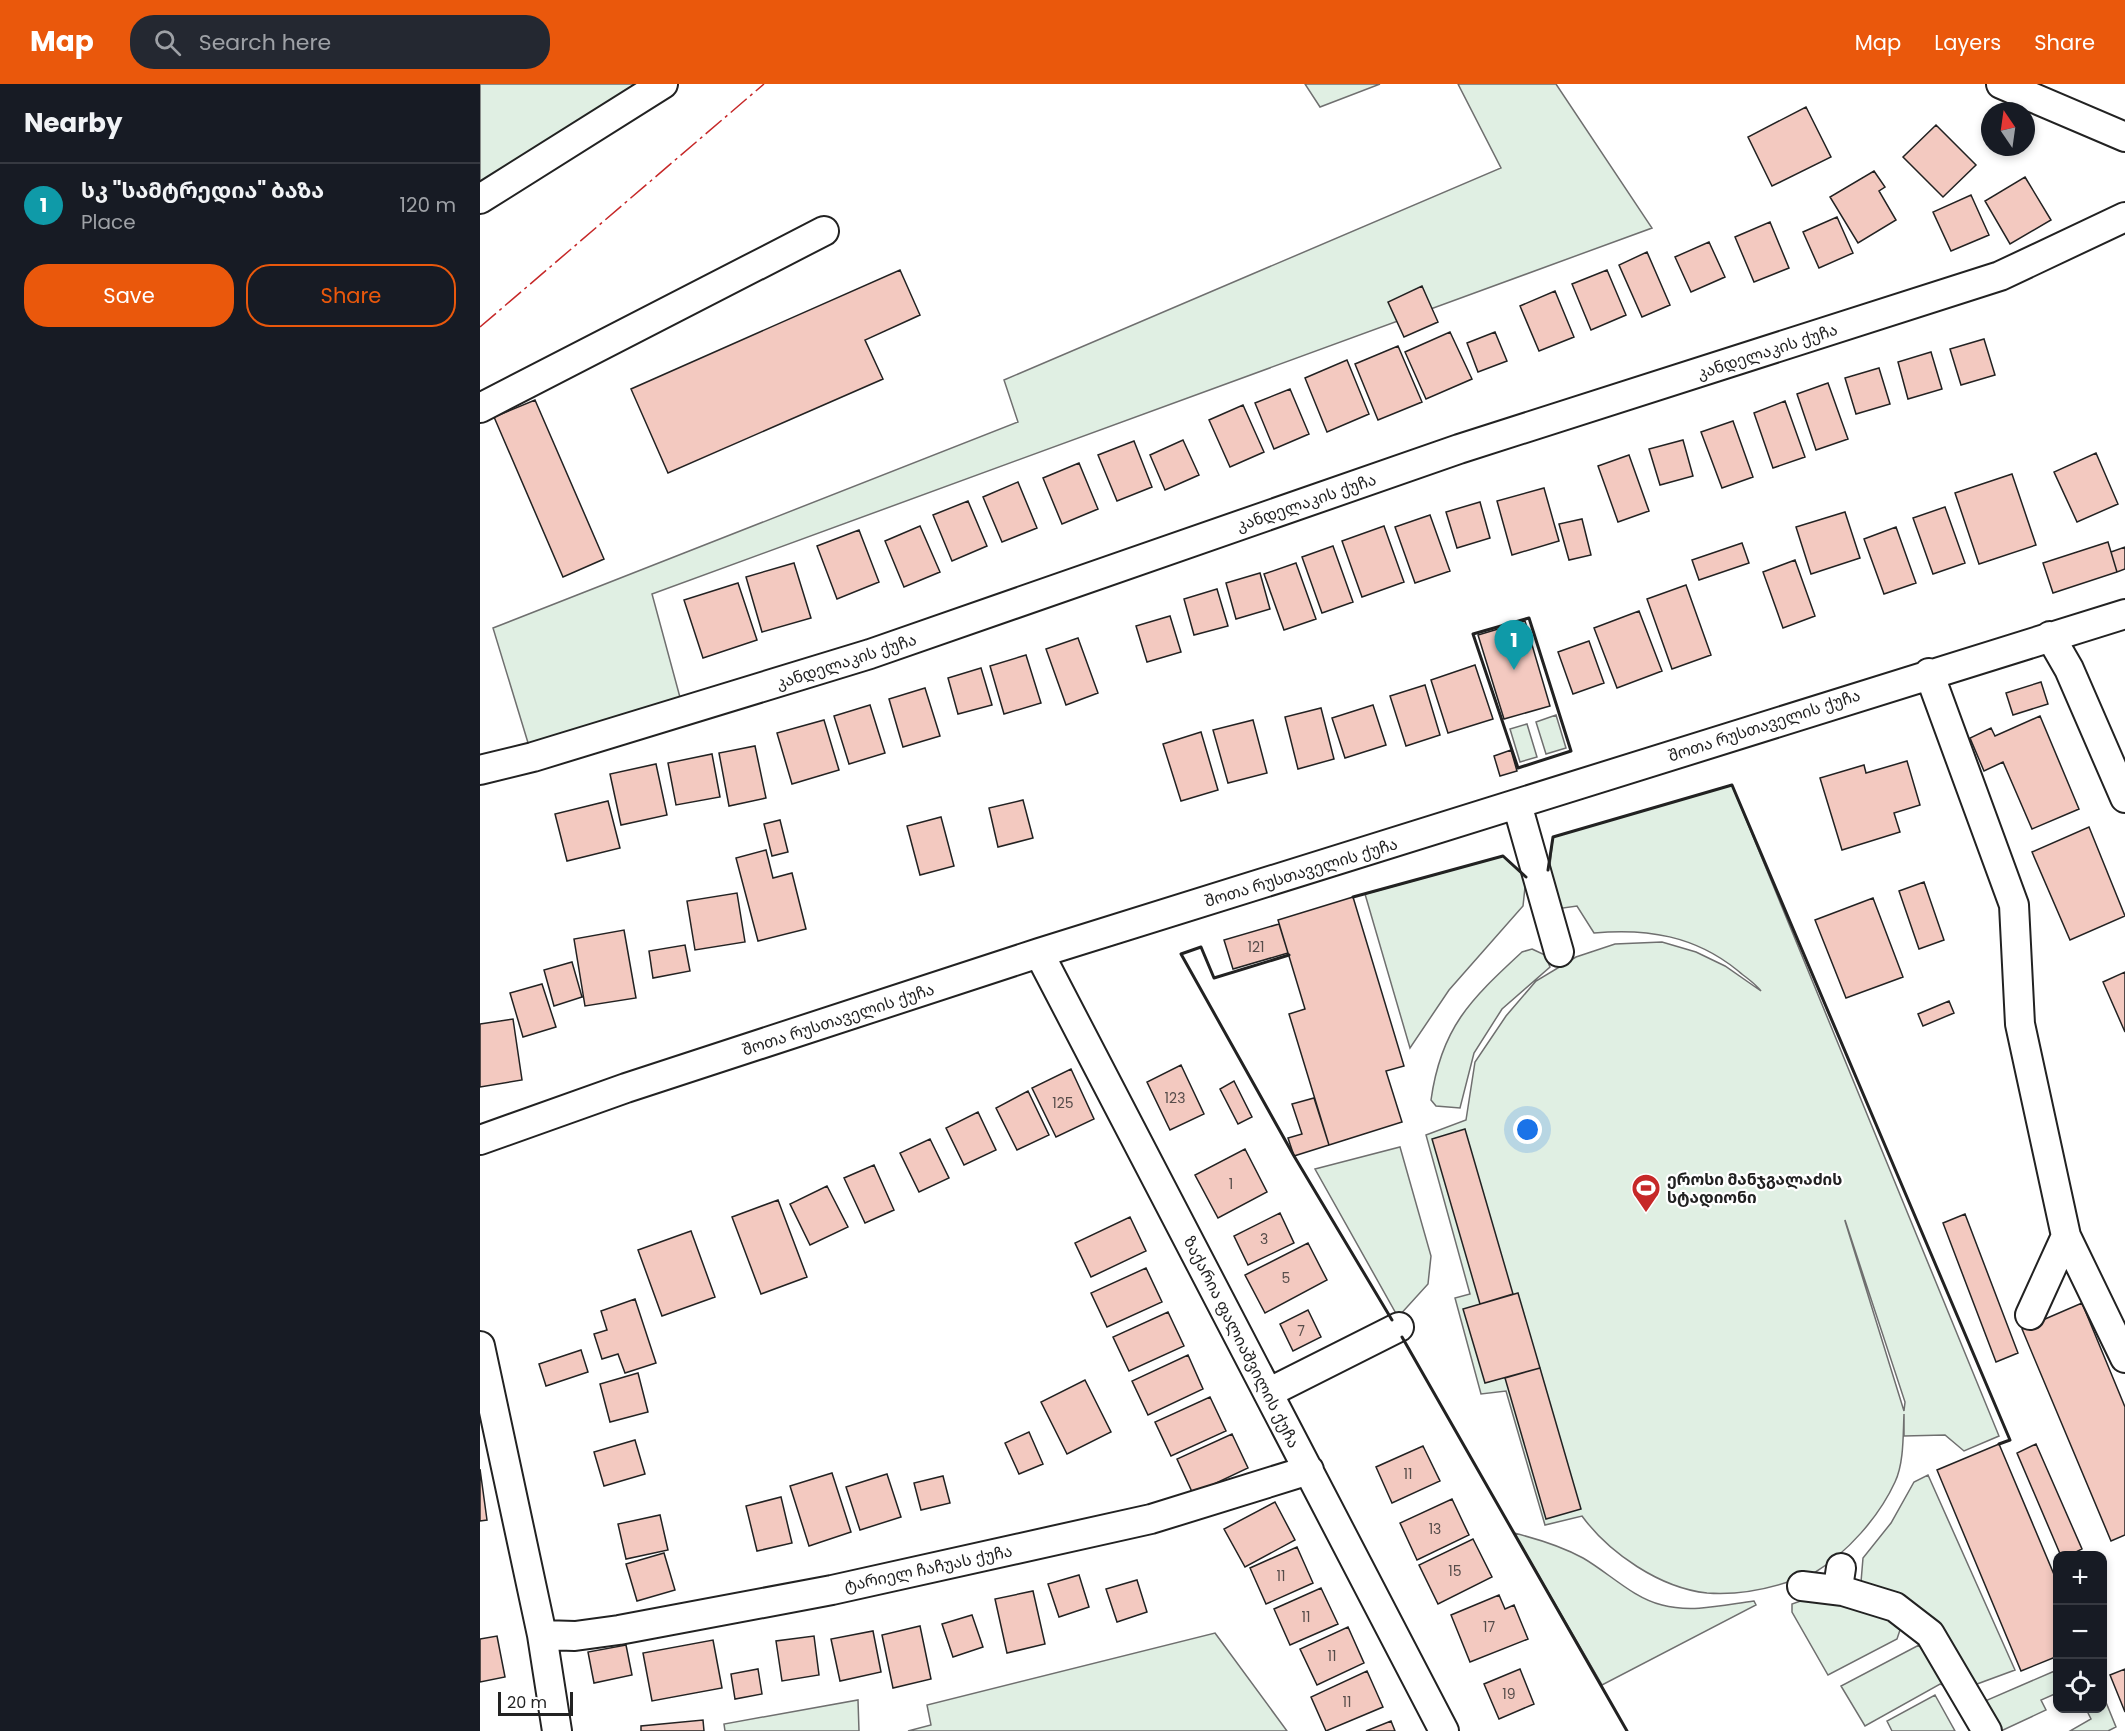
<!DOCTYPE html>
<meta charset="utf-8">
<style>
:root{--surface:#171b24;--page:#242831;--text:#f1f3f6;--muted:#9ea1a6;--line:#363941;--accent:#ea580c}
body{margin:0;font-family:Poppins,"Noto Sans Georgian",sans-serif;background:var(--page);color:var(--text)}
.controls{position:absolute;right:18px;bottom:18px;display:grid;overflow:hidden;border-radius:12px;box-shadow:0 3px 9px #0003}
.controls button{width:54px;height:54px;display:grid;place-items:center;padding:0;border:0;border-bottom:2px solid var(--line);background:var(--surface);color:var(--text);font:30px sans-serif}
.compass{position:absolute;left:1501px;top:18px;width:54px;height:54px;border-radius:50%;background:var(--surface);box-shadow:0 3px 9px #0003;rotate:347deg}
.scale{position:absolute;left:18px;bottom:15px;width:75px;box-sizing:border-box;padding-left:6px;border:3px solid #222;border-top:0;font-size:16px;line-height:21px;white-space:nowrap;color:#222;-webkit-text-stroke:4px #fff;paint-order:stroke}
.you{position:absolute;left:1048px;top:1046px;width:21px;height:21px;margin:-15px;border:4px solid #fff;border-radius:50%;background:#1a73e8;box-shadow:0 0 0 9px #1a73e833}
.badge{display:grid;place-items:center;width:39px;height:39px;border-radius:50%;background:var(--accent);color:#fff;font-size:20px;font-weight:700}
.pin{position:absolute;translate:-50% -50px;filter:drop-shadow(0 2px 3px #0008)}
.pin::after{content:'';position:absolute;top:32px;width:21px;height:18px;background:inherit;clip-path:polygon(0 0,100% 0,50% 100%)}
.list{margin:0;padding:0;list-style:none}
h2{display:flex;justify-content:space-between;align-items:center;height:78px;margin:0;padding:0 24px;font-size:26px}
h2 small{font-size:20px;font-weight:400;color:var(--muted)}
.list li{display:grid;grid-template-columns:39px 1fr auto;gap:18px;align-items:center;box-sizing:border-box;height:84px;padding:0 24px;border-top:2px solid var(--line)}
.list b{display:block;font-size:22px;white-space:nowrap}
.list p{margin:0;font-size:20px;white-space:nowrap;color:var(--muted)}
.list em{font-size:20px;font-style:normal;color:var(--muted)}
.actions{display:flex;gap:12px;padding:18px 24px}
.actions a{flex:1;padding:14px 0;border:2px solid var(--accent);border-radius:24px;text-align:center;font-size:21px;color:var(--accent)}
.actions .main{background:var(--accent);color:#fff}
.icon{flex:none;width:33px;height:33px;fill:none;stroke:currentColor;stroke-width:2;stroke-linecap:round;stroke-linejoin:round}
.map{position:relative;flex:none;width:1645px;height:1647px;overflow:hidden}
header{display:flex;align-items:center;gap:36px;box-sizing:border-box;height:84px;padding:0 30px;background:var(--accent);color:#fff}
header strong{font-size:28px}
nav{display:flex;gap:33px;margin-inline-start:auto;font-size:21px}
.search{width:420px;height:54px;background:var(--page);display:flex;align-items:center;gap:15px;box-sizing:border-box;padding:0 21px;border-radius:24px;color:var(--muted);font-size:22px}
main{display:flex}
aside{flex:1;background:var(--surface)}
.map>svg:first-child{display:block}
.green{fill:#e0efe3;stroke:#6f6f6f;stroke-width:1.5;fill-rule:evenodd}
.building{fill:#f3c9c0;stroke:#222;stroke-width:1.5}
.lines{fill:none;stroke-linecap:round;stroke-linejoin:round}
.minor-casing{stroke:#222;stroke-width:32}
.minor{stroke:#fff;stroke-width:28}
.wall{stroke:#222;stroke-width:3}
.power{stroke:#c62828;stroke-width:1.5;stroke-dasharray:21 4.5 3 4.5;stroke-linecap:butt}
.labels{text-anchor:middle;stroke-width:4.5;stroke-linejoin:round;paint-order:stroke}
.number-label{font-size:14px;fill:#564c4a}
.street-label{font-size:16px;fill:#222;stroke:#fff}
.poi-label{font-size:16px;font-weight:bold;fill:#222;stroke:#fff;text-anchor:start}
</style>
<header>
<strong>Map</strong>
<div class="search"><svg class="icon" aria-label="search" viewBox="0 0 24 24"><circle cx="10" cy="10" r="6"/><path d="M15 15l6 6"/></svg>Search here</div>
<nav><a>Map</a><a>Layers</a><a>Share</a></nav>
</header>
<main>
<aside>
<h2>Nearby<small></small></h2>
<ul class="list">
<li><span class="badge" style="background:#0f9aa8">1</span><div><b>სკ &quot;სამტრედია&quot; ბაზა</b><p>Place</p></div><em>120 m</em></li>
</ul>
<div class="actions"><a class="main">Save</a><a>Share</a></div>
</aside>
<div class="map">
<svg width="1645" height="1647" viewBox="0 0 1645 1647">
<rect width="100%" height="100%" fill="#fff"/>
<!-- green -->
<path class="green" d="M 0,0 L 166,0 L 0,101 Z
M 825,0 L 900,0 L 840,23 Z
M 978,0 L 1076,0 L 1172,144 L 172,510 L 201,617 L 49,662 L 13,544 L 538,338 L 524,296 L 1021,84 Z
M 1076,631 L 1086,664 L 1066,670 L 1056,638 Z
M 1047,640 L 1057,673 L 1040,678 L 1030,645 Z
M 1252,701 L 1519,1352 L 1484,1367 L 1465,1351 L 1424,1352 L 1424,1330 C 1423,1351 1424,1379 1415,1398 C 1399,1433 1367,1469 1334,1489 C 1326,1493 1316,1495 1308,1498 C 1283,1506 1253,1511 1227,1509 C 1180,1504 1129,1469 1102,1432 L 1065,1441 L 1026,1307 L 1001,1310 L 975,1214 L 990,1210 L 946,1051 L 986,1036 L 995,978 L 1026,932 L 1056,897 L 1096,873 L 1135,860 L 1182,858 L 1216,868 L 1245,882 L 1281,907 C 1275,899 1265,893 1257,886 C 1215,852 1167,844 1114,849 L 1097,822 L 1076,825 L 1070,781 L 1073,753 ZM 1365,1136 L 1425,1318 L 1424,1327 L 1365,1137 Z
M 1023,772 L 1046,794 L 1043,822 L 969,906 L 930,964 L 885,810 Z
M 1052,865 L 1065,871 L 1070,883 L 1022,925 L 994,969 L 980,1024 L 956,1022 L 951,1016 C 961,944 990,916 1042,868 Z
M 920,1063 L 951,1172 L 948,1200 L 918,1233 L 835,1085 Z
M 1448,1391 L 1535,1586 L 1497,1600 L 1445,1528 L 1381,1498 L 1383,1474 L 1411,1439 L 1434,1398 Z
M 1034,1449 C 1058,1455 1081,1462 1103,1474 C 1129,1489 1153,1514 1182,1521 C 1212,1529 1244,1521 1274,1517 L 1276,1521 L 1122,1601 Z
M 1329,1514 L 1401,1529 L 1420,1546 L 1417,1555 L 1348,1591 L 1312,1528 L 1312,1520 Z
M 735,1549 L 807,1647 L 428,1647 L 451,1641 L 447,1621 Z
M 1439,1561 L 1471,1604 L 1460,1600 L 1385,1642 L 1361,1602 Z
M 1577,1586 L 1577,1609 L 1561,1616 L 1566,1626 L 1521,1647 L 1505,1617 Z
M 1455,1611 L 1475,1647 L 1412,1647 L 1407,1637 Z
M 1623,1611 L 1636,1643 L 1628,1647 L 1590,1647 L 1611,1635 L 1606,1625 L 1622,1624 Z
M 378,1616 L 379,1647 L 245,1647 L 244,1640 Z"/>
<!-- building -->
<path class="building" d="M 1326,23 L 1351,73 L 1292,102 L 1268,53 Z
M 1456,41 L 1496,81 L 1463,113 L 1423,73 Z
M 1394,87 L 1405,103 L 1399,107 L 1416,136 L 1378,159 L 1350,113 Z
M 1545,93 L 1571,136 L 1530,160 L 1505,117 Z
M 1491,111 L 1509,151 L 1471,167 L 1453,128 Z
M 1357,133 L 1373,169 L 1339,184 L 1323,148 Z
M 1290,138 L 1309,184 L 1274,198 L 1255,153 Z
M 1229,158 L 1245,193 L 1211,208 L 1195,173 Z
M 1167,168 L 1190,221 L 1162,233 L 1139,181 Z
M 420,186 L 440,231 L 385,256 L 403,295 L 188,389 L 151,305 Z
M 1127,186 L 1146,231 L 1111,246 L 1092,200 Z
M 942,202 L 958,238 L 924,253 L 908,218 Z
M 1075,207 L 1094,253 L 1059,267 L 1040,222 Z
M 970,248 L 992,295 L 946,315 L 925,268 Z
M 1015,248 L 1027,277 L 998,288 L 987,259 Z
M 1504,255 L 1515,291 L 1481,301 L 1470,265 Z
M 918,262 L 942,318 L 898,336 L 875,280 Z
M 1451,268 L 1462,305 L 1428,315 L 1418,278 Z
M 867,276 L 889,330 L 847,348 L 825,294 Z
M 1399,284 L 1410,320 L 1376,330 L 1365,294 Z
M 1348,299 L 1368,355 L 1336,366 L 1317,310 Z
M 810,305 L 829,350 L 794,365 L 775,319 Z
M 55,316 L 124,475 L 83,493 L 14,333 Z
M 1305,317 L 1325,373 L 1293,384 L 1274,329 Z
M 763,321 L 784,368 L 750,383 L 729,336 Z
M 1253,337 L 1273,393 L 1242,404 L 1221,348 Z
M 703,356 L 719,391 L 685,406 L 670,371 Z
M 1203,356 L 1213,392 L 1180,401 L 1169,365 Z
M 654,357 L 672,403 L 637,417 L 618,371 Z
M 1616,369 L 1638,420 L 1597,438 L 1574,388 Z
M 1149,371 L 1169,427 L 1138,438 L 1118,382 Z
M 599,379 L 618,425 L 582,440 L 563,394 Z
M 1532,390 L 1556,461 L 1499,480 L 1475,409 Z
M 538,398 L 557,444 L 522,458 L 503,413 Z
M 1064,404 L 1079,457 L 1032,471 L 1017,417 Z
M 488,417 L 507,462 L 472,477 L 453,431 Z
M 1000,418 L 1010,454 L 977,464 L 966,428 Z
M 1465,423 L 1485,479 L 1453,490 L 1433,434 Z
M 1365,428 L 1380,474 L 1331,490 L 1316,443 Z
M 950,431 L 970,487 L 935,499 L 915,443 Z
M 1102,435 L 1111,471 L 1089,476 L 1079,440 Z
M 440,442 L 460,488 L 424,503 L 405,457 Z
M 904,442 L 924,498 L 882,513 L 862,457 Z
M 1416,443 L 1436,499 L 1404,510 L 1384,455 Z
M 379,446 L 399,498 L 357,515 L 337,462 Z
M 1628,458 L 1637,488 L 1573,509 L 1563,479 Z
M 1262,459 L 1269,479 L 1219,496 L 1212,476 Z
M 853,462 L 873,518 L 842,529 L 822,473 Z
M 1645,463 L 1645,485 L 1637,488 L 1631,468 Z
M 1315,476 L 1335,532 L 1303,544 L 1283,488 Z
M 314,479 L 331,534 L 282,548 L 266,493 Z
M 816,479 L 836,535 L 804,546 L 784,490 Z
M 780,489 L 790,525 L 756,535 L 746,499 Z
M 258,499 L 277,556 L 223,574 L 204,516 Z
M 1206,501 L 1231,571 L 1192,585 L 1167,515 Z
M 737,505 L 748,542 L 714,551 L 704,515 Z
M 1159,527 L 1182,587 L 1137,604 L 1114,544 Z
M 690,532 L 701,568 L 667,578 L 656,542 Z
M 1045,537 L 1070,622 L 1024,635 L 998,551 Z
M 598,554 L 618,609 L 586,621 L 566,565 Z
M 1109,557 L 1124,599 L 1093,610 L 1078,568 Z
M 546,571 L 561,619 L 524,630 L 510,582 Z
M 995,581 L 1013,635 L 968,649 L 951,596 Z
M 501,584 L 512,621 L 478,630 L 468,594 Z
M 1561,598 L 1568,620 L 1533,631 L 1526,609 Z
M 945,601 L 960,651 L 926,662 L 910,612 Z
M 445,604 L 460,652 L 423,663 L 409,615 Z
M 390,621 L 405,669 L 369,680 L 354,632 Z
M 893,621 L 906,661 L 865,674 L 852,634 Z
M 841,624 L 854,675 L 818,685 L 805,633 Z
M 1560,632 L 1599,725 L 1552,745 L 1523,678 L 1504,687 L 1490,654 L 1511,644 L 1515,652 Z
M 344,636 L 359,686 L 312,700 L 297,649 Z
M 773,636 L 787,689 L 748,699 L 733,646 Z
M 721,648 L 738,706 L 701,717 L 683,660 Z
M 275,662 L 286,714 L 249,722 L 239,669 Z
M 1031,666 L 1037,687 L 1020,692 L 1014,672 Z
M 232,670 L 240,713 L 196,721 L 188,679 Z
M 1427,677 L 1440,721 L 1414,729 L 1420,748 L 1362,766 L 1340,694 L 1384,681 L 1386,689 Z
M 176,680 L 187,731 L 141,741 L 130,690 Z
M 543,716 L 553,754 L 518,763 L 509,724 Z
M 128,717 L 140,764 L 87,777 L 75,730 Z
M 461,733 L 474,782 L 440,791 L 427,742 Z
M 300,736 L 308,768 L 292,772 L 284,740 Z
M 1609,743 L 1645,832 L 1590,856 L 1552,768 Z
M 286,766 L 293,794 L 312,789 L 326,845 L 278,857 L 256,774 Z
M 1444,798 L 1464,856 L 1439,865 L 1419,807 Z
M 257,809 L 265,858 L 215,866 L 207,817 Z
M 873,813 L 924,982 L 906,987 L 922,1038 L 849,1061 L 809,930 L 825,925 L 798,836 Z
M 1393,814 L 1423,893 L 1366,914 L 1335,836 Z
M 799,840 L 808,869 L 753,885 L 744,856 Z
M 144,846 L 156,914 L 105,922 L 94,855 Z
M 205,861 L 210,887 L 173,894 L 169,867 Z
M 92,878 L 102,913 L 74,922 L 64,886 Z
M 1645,888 L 1645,948 L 1623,898 Z
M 62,900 L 76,943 L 43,953 L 30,909 Z
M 1469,917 L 1474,929 L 1443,942 L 1438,930 Z
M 33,935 L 42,996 L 0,1003 L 0,940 Z
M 701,981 L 724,1030 L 690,1046 L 667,998 Z
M 591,985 L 614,1035 L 576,1053 L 552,1004 Z
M 754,997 L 772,1033 L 758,1040 L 740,1005 Z
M 548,1007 L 569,1051 L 537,1066 L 516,1024 Z
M 834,1014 L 849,1061 L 814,1072 L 808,1054 L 822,1050 L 812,1020 Z
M 498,1028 L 516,1066 L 484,1081 L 466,1044 Z
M 985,1045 L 1033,1210 L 1000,1220 L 952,1055 Z
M 450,1055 L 469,1094 L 439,1108 L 420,1069 Z
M 765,1065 L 787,1108 L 738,1134 L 715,1091 Z
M 394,1081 L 414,1126 L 385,1139 L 364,1094 Z
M 347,1102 L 368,1143 L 330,1161 L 310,1120 Z
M 298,1116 L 327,1193 L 281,1210 L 252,1133 Z
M 800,1129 L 814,1159 L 768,1181 L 754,1152 Z
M 1485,1130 L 1538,1269 L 1516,1278 L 1463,1139 Z
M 650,1133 L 666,1167 L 611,1193 L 595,1159 Z
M 211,1147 L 235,1213 L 182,1232 L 158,1166 Z
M 828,1159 L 847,1196 L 785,1229 L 765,1191 Z
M 666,1184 L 682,1218 L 627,1243 L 611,1209 Z
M 1038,1209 L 1060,1284 L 1005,1299 L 983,1225 Z
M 155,1215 L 176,1279 L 145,1289 L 138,1270 L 122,1275 L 114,1250 L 127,1246 L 121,1227 Z
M 1602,1219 L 1645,1323 L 1645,1451 L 1631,1457 L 1542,1245 Z
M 828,1226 L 841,1253 L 813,1267 L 800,1240 Z
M 688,1228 L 704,1262 L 649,1287 L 633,1253 Z
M 101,1266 L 108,1288 L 66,1302 L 59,1280 Z
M 708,1271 L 723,1305 L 668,1331 L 652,1297 Z
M 1060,1284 L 1101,1425 L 1066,1435 L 1025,1294 Z
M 158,1289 L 168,1328 L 130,1338 L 120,1300 Z
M 605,1296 L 631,1348 L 587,1370 L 561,1318 Z
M 730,1313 L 746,1347 L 691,1372 L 675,1338 Z
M 549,1348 L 563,1380 L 539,1390 L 525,1359 Z
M 752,1350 L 768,1384 L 713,1410 L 697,1375 Z
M 155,1356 L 165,1390 L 124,1402 L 114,1368 Z
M 1519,1360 L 1578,1500 L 1578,1572 L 1541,1587 L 1457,1386 Z
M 1556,1360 L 1602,1465 L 1588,1472 L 1581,1472 L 1537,1369 Z
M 943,1362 L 960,1397 L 912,1419 L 896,1383 Z
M 0,1385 L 7,1436 L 0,1437 Z
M 352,1389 L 371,1448 L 329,1462 L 310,1402 Z
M 407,1390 L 421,1433 L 380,1446 L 366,1403 Z
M 463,1392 L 470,1419 L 441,1426 L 434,1399 Z
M 301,1413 L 312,1459 L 277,1467 L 266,1422 Z
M 972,1415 L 989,1451 L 937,1476 L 920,1439 Z
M 795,1418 L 815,1456 L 765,1483 L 744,1445 Z
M 180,1431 L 188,1466 L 146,1475 L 138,1440 Z
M 993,1455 L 1012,1493 L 958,1520 L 939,1481 Z
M 817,1463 L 833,1499 L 786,1520 L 770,1484 Z
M 184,1469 L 195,1506 L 157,1517 L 146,1480 Z
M 599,1491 L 609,1523 L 579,1533 L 568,1500 Z
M 657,1496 L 667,1528 L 637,1538 L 626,1505 Z
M 841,1504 L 858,1540 L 810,1561 L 794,1525 Z
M 553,1507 L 565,1560 L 527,1569 L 515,1515 Z
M 1019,1511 L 1025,1525 L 1034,1521 L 1048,1555 L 990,1578 L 971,1531 Z
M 492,1531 L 503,1563 L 473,1573 L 462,1540 Z
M 440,1542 L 451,1595 L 413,1604 L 402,1551 Z
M 868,1543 L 884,1579 L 837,1601 L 820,1565 Z
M 393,1547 L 401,1588 L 360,1597 L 351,1555 Z
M 17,1552 L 25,1593 L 0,1598 L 0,1555 Z
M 334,1552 L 339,1591 L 302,1597 L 296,1557 Z
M 233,1556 L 242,1604 L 172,1617 L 163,1569 Z
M 146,1561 L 152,1591 L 114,1599 L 108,1568 Z
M 278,1585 L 282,1610 L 255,1615 L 251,1590 Z
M 1040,1585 L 1054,1620 L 1019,1635 L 1004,1600 Z
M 1645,1585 L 1645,1628 L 1630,1591 Z
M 887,1587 L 903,1623 L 846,1647 L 831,1613 Z
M 223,1636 L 224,1647 L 161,1647 L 161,1642 Z
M 911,1637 L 915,1647 L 886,1647 Z"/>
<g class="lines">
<!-- minor casing -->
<g class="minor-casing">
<path id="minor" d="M 1521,0 L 1645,53
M 0,115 L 183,0
M 0,324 L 344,147
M 1570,552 L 1589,585 L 1645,714
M 1449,589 L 1534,821 L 1540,940 L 1586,1152 L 1645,1274
M 0,686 L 53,673 L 390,570 L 979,365 L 1520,192 L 1645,133
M 1037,720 L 1079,868
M 559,869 L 964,1647
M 0,1056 L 146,1004 L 559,869 L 1645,530
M 1550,1231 L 1586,1152
M 0,1262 L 62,1551 L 77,1647
M 788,1309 L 919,1243
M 1361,1484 L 1359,1497 L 1363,1507 L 1415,1523 L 1450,1550 L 1507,1647
M 1322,1502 L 1363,1507
M 62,1551 L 95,1552 L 139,1546 L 352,1506 L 671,1435 L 829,1386"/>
</g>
<!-- minor -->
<use href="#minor" class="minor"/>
<!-- wall -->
<path class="wall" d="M 1049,534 L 1091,667 L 1038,684 L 993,550 Z
M 1068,786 L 1073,753 L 1252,701 L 1530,1356 L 1519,1360
M 873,813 L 1023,772 L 1046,793
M 809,871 L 734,894 L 721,863 L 701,870 L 814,1072 L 912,1236
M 922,1253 L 1147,1647"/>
<!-- power -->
<path class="power" d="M 0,243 L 284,0"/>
</g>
<!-- icons -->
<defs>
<g id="stadium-pin" transform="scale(1.5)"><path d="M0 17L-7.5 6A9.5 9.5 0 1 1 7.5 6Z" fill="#c62828" stroke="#fff"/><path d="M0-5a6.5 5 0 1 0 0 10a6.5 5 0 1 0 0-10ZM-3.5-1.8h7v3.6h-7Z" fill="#fff"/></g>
</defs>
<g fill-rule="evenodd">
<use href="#stadium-pin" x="1166" y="1104"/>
</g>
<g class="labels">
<!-- number labels -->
<g class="number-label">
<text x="776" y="868">121</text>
<text x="695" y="1019">123</text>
<text x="583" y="1024">125</text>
<text x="751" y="1105">1</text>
<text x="784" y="1160">3</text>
<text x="806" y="1199">5</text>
<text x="821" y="1252">7</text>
<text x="928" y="1395">11</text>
<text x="955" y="1450">13</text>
<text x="975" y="1492">15</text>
<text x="801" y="1497">11</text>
<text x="826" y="1538">11</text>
<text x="1009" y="1548">17</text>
<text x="852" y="1577">11</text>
<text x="1029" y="1615">19</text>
<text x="867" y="1623">11</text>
</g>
<!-- street labels -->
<g class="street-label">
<text transform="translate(1287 267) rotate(-18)" y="6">კანდელაკის ქუჩა</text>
<text transform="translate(826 418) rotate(-19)" y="6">კანდელაკის ქუჩა</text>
<text transform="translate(366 577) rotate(-18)" y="6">კანდელაკის ქუჩა</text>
<text transform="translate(1284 641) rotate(-18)" y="6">შოთა რუსთაველის ქუჩა</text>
<text transform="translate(821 788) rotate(-17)" y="6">შოთა რუსთაველის ქუჩა</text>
<text transform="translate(358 935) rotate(-18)" y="6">შოთა რუსთაველის ქუჩა</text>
<text transform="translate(762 1258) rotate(63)" y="6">ზაქარია ფალიაშვილის ქუჩა</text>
<text transform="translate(448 1484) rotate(-12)" y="6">ტარიელ ჩაჩუას ქუჩა</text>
</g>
<!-- poi labels -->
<g class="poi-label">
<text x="1187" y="1101">ეროსი მანჯგალაძის<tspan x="1187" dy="18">სტადიონი</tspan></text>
</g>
</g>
</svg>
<div class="controls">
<button>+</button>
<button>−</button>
<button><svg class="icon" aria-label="locate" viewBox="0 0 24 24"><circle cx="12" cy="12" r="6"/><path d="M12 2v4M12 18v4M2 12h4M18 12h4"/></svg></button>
</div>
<svg class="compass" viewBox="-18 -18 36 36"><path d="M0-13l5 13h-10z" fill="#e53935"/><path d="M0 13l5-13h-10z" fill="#9ea1a6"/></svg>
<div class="scale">20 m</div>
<div class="you"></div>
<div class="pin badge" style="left:1034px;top:586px;background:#0f9aa8">1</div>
</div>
</main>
